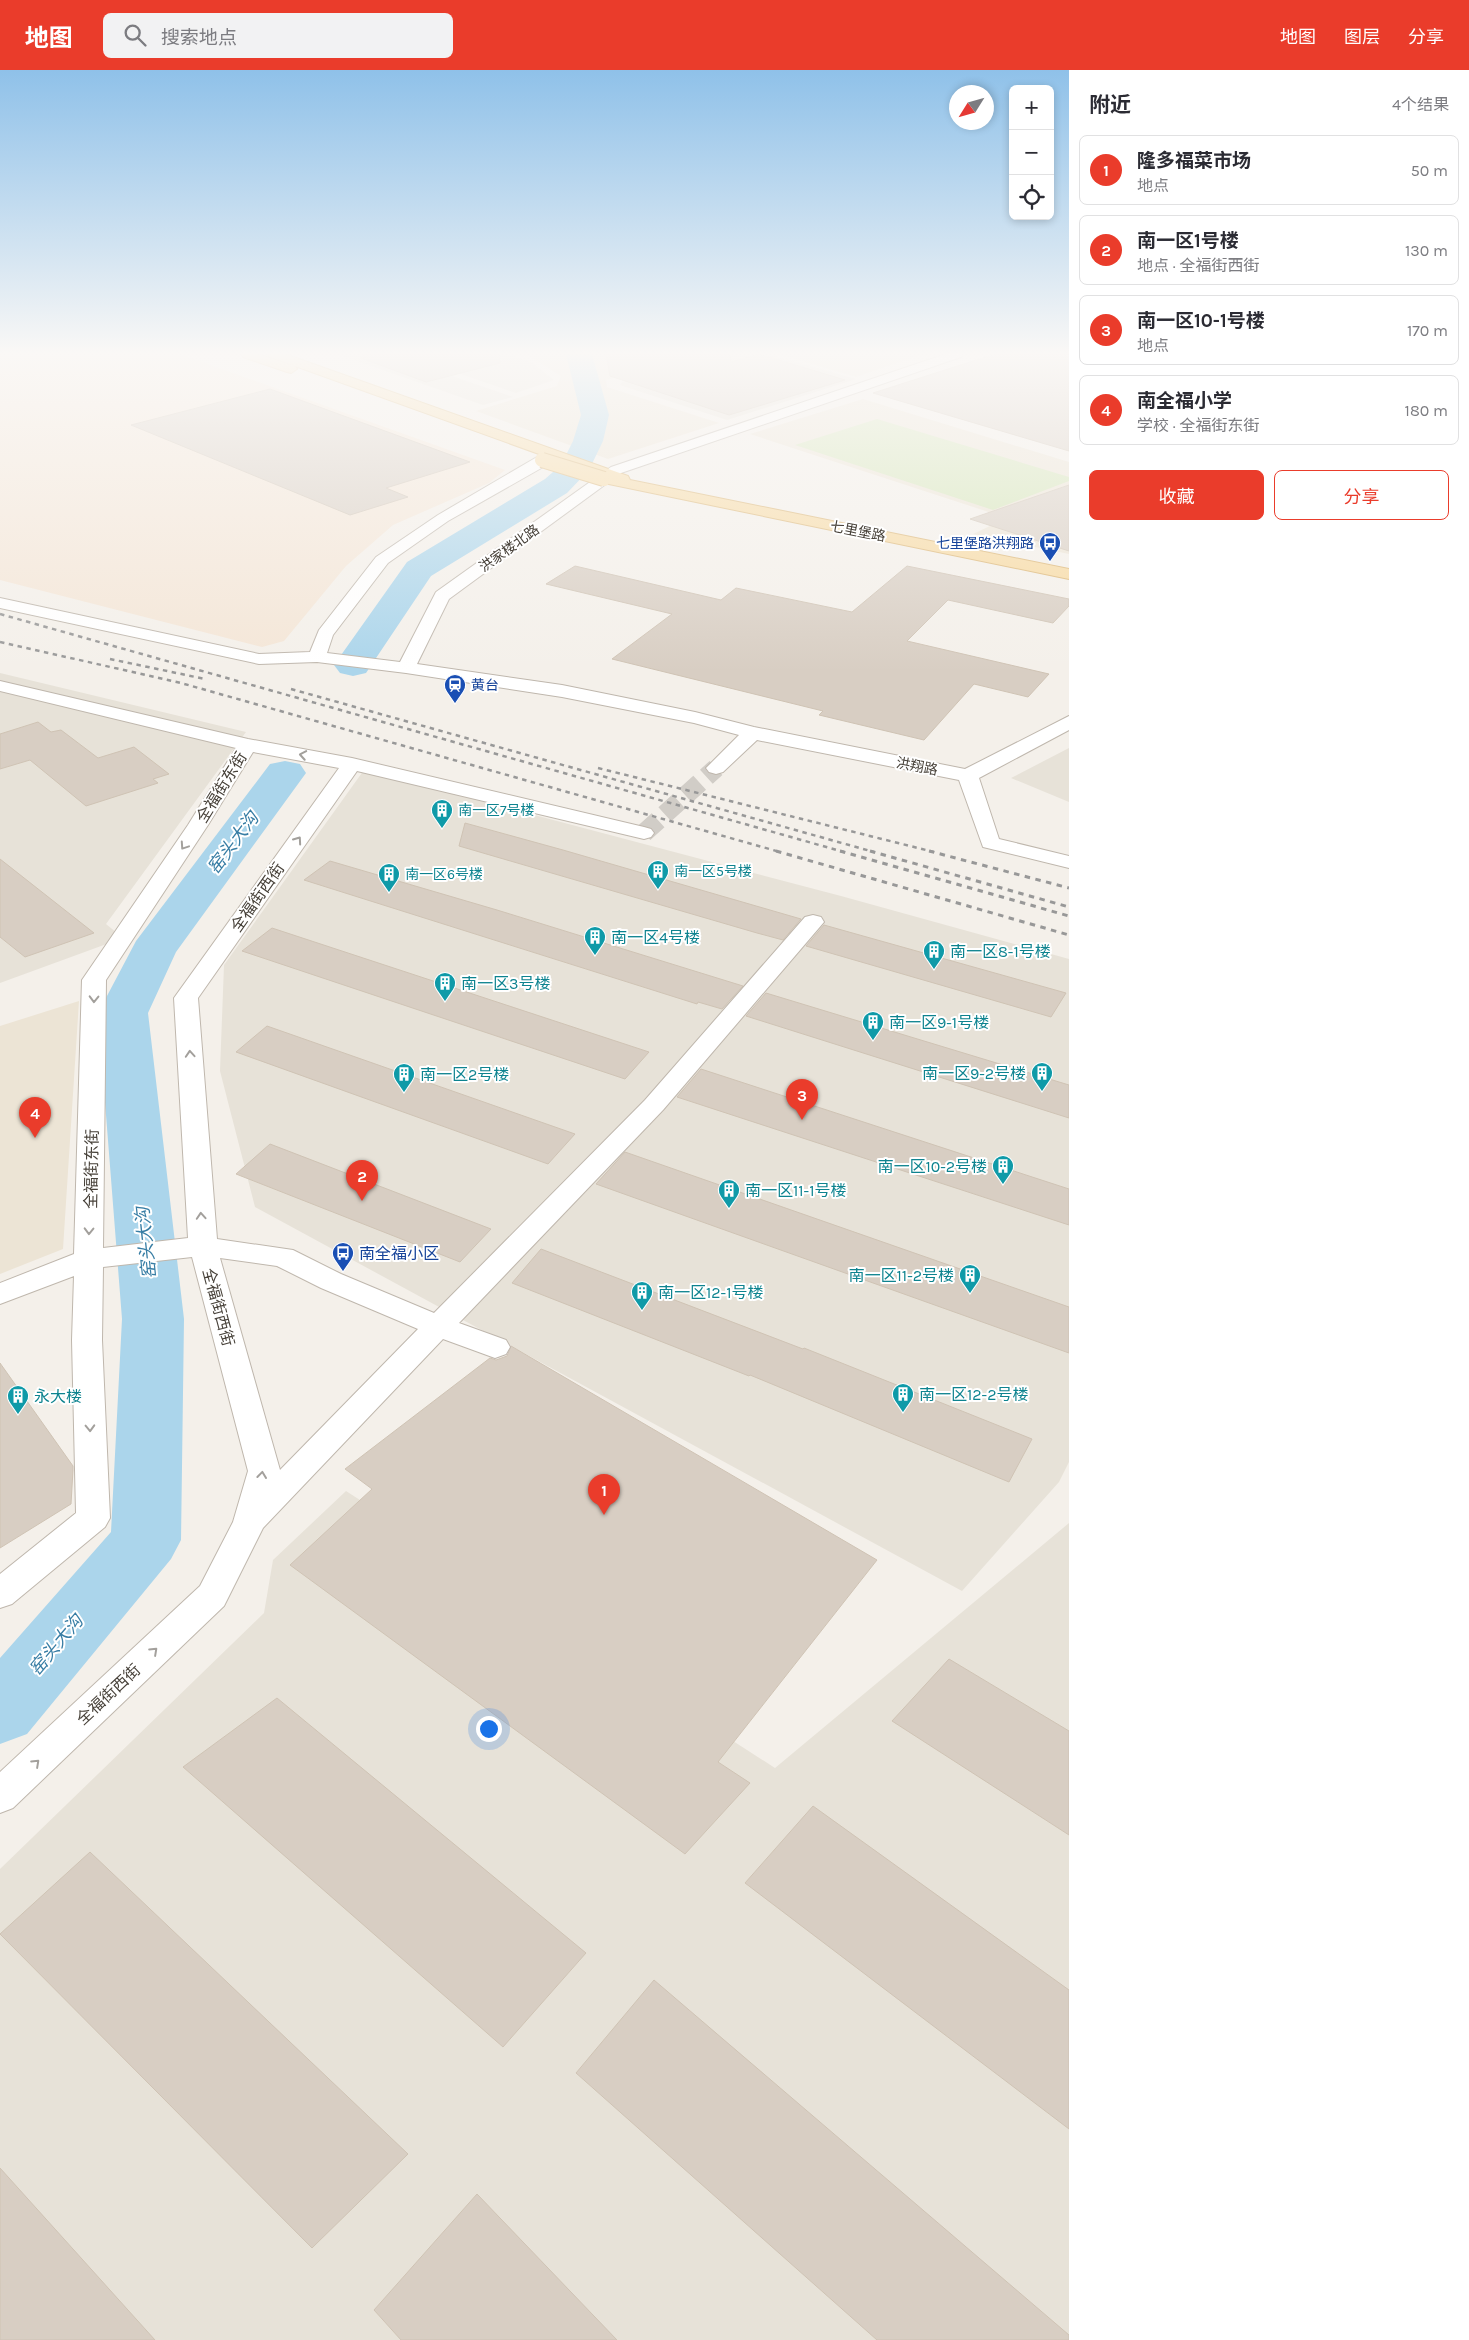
<!DOCTYPE html>
<html lang="zh">
<meta charset="utf-8">
<style>
:root{--surface:#fff;--page:#f2f2f3;--text:#2b2b33;--muted:#7c7c81;--line:#e1e1e2;--accent:#ea3c2b}
body{margin:0;font-family:Karla,"Noto Sans SC",sans-serif;background:var(--page);color:var(--text)}
.controls{position:absolute;right:15px;top:15px;display:grid;overflow:hidden;border-radius:8px;box-shadow:0 2px 8px #0003}
.controls button{width:45px;height:45px;display:grid;place-items:center;padding:0;border:0;border-bottom:1px solid var(--line);background:var(--surface);color:var(--text);font:25px sans-serif}
.compass{position:absolute;left:949px;top:15px;width:45px;height:45px;border-radius:50%;background:var(--surface);box-shadow:0 2px 8px #0003;rotate:233deg}
.you{position:absolute;left:488px;top:1658px;width:18px;height:18px;margin:-12px;border:4px solid #fff;border-radius:50%;background:#1a73e8;box-shadow:0 0 0 8px #1a73e833}
.badge{display:grid;place-items:center;width:32px;height:32px;border-radius:50%;background:var(--accent);color:#fff;font-size:16px;font-weight:700}
.pin{position:absolute;translate:-50% -41px;filter:drop-shadow(0 1px 2px #0008)}
.pin::after{content:'';position:absolute;top:26px;width:18px;height:15px;background:inherit;clip-path:polygon(0 0,100% 0,50% 100%)}
.list{margin:0;padding:0;list-style:none}
h2{display:flex;justify-content:space-between;align-items:center;height:65px;margin:0;padding:0 20px;font-size:21px}
h2 small{font-size:16px;font-weight:400;color:var(--muted)}
.list li{display:grid;grid-template-columns:32px 1fr auto;gap:15px;align-items:center;box-sizing:border-box;height:70px;margin:0 10px 10px;padding:0 10px;border:1px solid var(--line);border-radius:8px}
.list b{display:block;font-size:19px;white-space:nowrap}
.list p{margin:0;font-size:16px;white-space:nowrap;color:var(--muted)}
.list em{font-size:16px;font-style:normal;color:var(--muted)}
.actions{display:flex;gap:10px;padding:15px 20px}
.actions a{flex:1;padding:11px 0;border:1px solid var(--accent);border-radius:8px;text-align:center;font-size:18px;color:var(--accent)}
.actions .main{background:var(--accent);color:#fff}
.icon{flex:none;width:28px;height:28px;fill:none;stroke:currentColor;stroke-width:2;stroke-linecap:round;stroke-linejoin:round}
.map{position:relative;flex:none;width:1069px;height:2270px;overflow:hidden}
header{display:flex;align-items:center;gap:30px;box-sizing:border-box;height:70px;padding:0 25px;background:var(--accent);color:#fff}
header strong{font-size:24px}
nav{display:flex;gap:28px;margin-inline-start:auto;font-size:18px}
.search{width:350px;height:45px;background:var(--page);display:flex;align-items:center;gap:12px;box-sizing:border-box;padding:0 18px;border-radius:8px;color:var(--muted);font-size:19px}
main{display:flex}
aside{flex:1;background:var(--surface)}
.map>svg:first-child{display:block}
.residential{fill:#e7e2d8}
.commercial{fill:#f4e6d7}
.education{fill:#ece4d5}
.green{fill:#d3e5b6}
.lines{fill:none;stroke-linecap:round;stroke-linejoin:round}
.river{fill:#abd5eb;fill-rule:evenodd}
.building{fill:#d8cec3;stroke:#cfc3b4}
.minor-tunnel{stroke:#d1cdc7;stroke-width:19;stroke-dasharray:19 9;stroke-linecap:butt}
.minor-casing{stroke:#bfb7ad;stroke-width:2}
.major-casing{stroke:#dbb471;stroke-width:2}
.minor{fill:#fff;fill-rule:evenodd}
.major{fill:#f7d9a0;fill-rule:evenodd}
.rail-far1{stroke:#989898;stroke-width:2.5;stroke-dasharray:4.5 4.5;stroke-linecap:butt}
.rail{stroke:#989898;stroke-width:3;stroke-dasharray:5.5 5.5;stroke-linecap:butt}
.major-bridge-casing{stroke:#dbb471;stroke-width:16;stroke-linecap:butt}
.major-bridge{stroke:#f7d9a0;stroke-width:14}
.oneway{stroke:#a3a09c}
.labels{text-anchor:middle;stroke-width:4;stroke-linejoin:round;paint-order:stroke}
.far-street-label{font-size:14px;fill:#474139;stroke:#fff}
.far-transit-label{font-size:14px;fill:#164399;stroke:#fff;text-anchor:end}
.far-culture-label{font-size:14px;fill:#0d838f;stroke:#fff;text-anchor:start}
.street-label{font-size:16px;fill:#474139;stroke:#fff}
.culture-label{font-size:16px;fill:#0d838f;stroke:#fff;text-anchor:start}
.transit-label{font-size:16px;fill:#164399;stroke:#fff;text-anchor:start}
.water-label{font-size:18px;font-style:italic;fill:#377da4;stroke:#fff}
</style>
<header>
<strong>地图</strong>
<div class="search"><svg class="icon" aria-label="search" viewBox="0 0 24 24"><circle cx="10" cy="10" r="6"/><path d="M15 15l6 6"/></svg>搜索地点</div>
<nav><a>地图</a><a>图层</a><a>分享</a></nav>
</header>
<main>
<div class="map">
<svg width="1069" height="2270" viewBox="0 0 1069 2270">
<rect width="100%" height="100%" fill="#f4f0ea"/>
<!-- residential -->
<path class="residential" d="M 337,284 L 388,284 L 513,327 L 483,335 Z
M 403,284 L 509,284 L 531,292 L 554,310 L 516,323 Z
M 662,284 L 768,284 L 856,309 L 727,350 L 620,315 L 622,312 L 664,300 L 646,288 Z
M 0,603 L 246,662 L 106,854 L 123,868 L 0,913 Z
M 1069,678 L 1069,732 L 1011,708 Z
M 364,700 L 841,826 L 1069,889 L 1069,1392 L 1059,1412 L 962,1521 L 255,1137 L 220,1001 L 224,895 Z
M 346,1421 L 775,1698 L 1069,1453 L 1069,2270 L 0,2270 L 0,1799 L 264,1543 L 273,1490 Z"/>
<!-- commercial -->
<path class="commercial" d="M 0,284 L 180,284 L 505,400 L 489,413 L 393,455 L 346,496 L 284,571 L 262,577 L 0,510 Z"/>
<!-- education -->
<path class="education" d="M 526,284 L 648,284 L 630,288 L 653,297 L 606,310 L 607,317 L 719,353 L 608,389 L 476,341 L 557,316 L 561,306 Z
M 778,284 L 923,284 L 856,307 Z
M 863,329 L 1069,392 L 1069,484 L 973,464 L 1007,448 L 750,364 Z
M 79,931 L 63,1179 L 0,1204 L 0,956 Z"/>
<!-- green -->
<path class="green" d="M 877,349 L 1069,407 L 1069,411 L 993,440 L 795,375 Z"/>
<g class="lines">
<!-- river -->
<path class="river" d="M 566,284 L 592,284 L 609,345 L 603,371 L 589,400 L 567,423 L 431,506 L 366,603 L 353,606 L 340,603 L 334,595 L 407,492 L 545,409 L 561,395 L 573,371 L 581,345 Z
M 285,691 L 300,694 L 306,703 L 176,882 L 148,943 L 184,1249 L 181,1470 L 171,1489 L 27,1664 L 0,1674 L 0,1588 L 111,1462 L 122,1249 L 98,943 L 136,871 L 270,694 Z"/>
</g>
<!-- building -->
<path class="building" d="M 361,284 L 499,284 L 500,293 L 426,312 L 361,288 Z
M 606,284 L 730,284 L 731,292 L 759,284 L 845,310 L 729,345 L 610,306 Z
M 995,284 L 1069,284 L 1069,381 L 873,323 Z
M 270,319 L 470,392 L 386,418 L 408,427 L 350,445 L 131,355 Z
M 1069,415 L 1069,481 L 970,449 Z
M 575,496 L 721,530 L 736,518 L 852,542 L 907,496 L 1069,529 L 1069,536 L 1053,553 L 948,530 L 907,571 L 1049,604 L 1028,627 L 974,614 L 924,670 L 819,645 L 823,641 L 612,589 L 672,544 L 546,514 Z
M 38,652 L 51,662 L 61,660 L 98,688 L 134,677 L 169,704 L 153,709 L 158,713 L 86,736 L 30,690 L 0,699 L 0,664 Z
M 465,753 L 563,780 L 801,849 L 783,870 L 757,863 L 459,776 Z
M 0,789 L 94,863 L 25,887 L 0,867 Z
M 330,791 L 497,840 L 743,916 L 722,939 L 698,932 L 697,934 L 304,810 Z
M 824,855 L 1066,923 L 1051,947 L 806,876 Z
M 272,858 L 649,982 L 625,1009 L 242,881 Z
M 766,923 L 1069,1015 L 1069,1048 L 746,946 Z
M 267,956 L 575,1064 L 548,1094 L 236,982 Z
M 701,999 L 1069,1119 L 1069,1155 L 677,1027 Z
M 270,1074 L 491,1159 L 460,1192 L 236,1104 Z
M 625,1082 L 1069,1237 L 1069,1283 L 596,1114 Z
M 541,1179 L 803,1279 L 804,1278 L 1032,1369 L 1009,1412 L 750,1305 L 749,1306 L 512,1213 Z
M 511,1276 L 877,1490 L 718,1692 L 750,1713 L 685,1784 L 290,1495 L 372,1419 L 345,1399 L 490,1288 L 496,1290 L 507,1286 Z
M 0,1293 L 73,1396 L 73,1400 L 71,1434 L 0,1478 Z
M 949,1589 L 1069,1661 L 1069,1765 L 892,1651 Z
M 277,1628 L 586,1883 L 503,1977 L 183,1697 Z
M 813,1736 L 1069,1920 L 1069,2059 L 745,1813 Z
M 90,1782 L 408,2084 L 312,2178 L 0,1864 Z
M 654,1910 L 1069,2265 L 1069,2270 L 877,2270 L 576,2003 Z
M 0,2098 L 155,2270 L 0,2270 Z
M 477,2124 L 617,2270 L 401,2270 L 374,2240 Z"/>
<g class="lines">
<!-- minor-tunnel -->
<path class="minor-tunnel" d="M 644,763 L 716,698"/>
<!-- minor casing -->
<g class="minor-casing">
<path id="minor" d="M 946,284 L 963,284 L 961,287 L 621,403 L 449,529 L 417,594 L 562,615 L 695,642 L 754,657 L 965,699 L 1069,646 L 1069,660 L 979,708 L 999,769 L 1069,786 L 1069,798 L 983,777 L 959,710 L 757,670 L 723,702 L 716,704 L 709,702 L 706,698 L 739,665 L 694,653 L 562,627 L 406,603 L 317,592 L 259,594 L 0,538 L 0,528 L 259,584 L 310,582 L 319,560 L 376,487 L 438,445 L 537,387 L 554,381 L 559,382 L 561,385 L 559,388 L 448,451 L 388,493 L 333,565 L 327,583 L 400,592 L 436,522 L 611,397 Z
M 0,611 L 248,669 L 352,688 L 644,757 L 651,759 L 654,763 L 651,767 L 644,769 L 357,701 L 198,928 L 217,1169 L 293,1180 L 341,1204 L 434,1243 L 645,1030 L 805,847 L 813,845 L 821,847 L 824,852 L 663,1040 L 459,1253 L 506,1270 L 510,1277 L 506,1284 L 495,1288 L 443,1269 L 263,1458 L 224,1536 L 13,1738 L 0,1743 L 0,1702 L 200,1516 L 233,1452 L 248,1401 L 192,1187 L 103,1197 L 102,1270 L 110,1448 L 105,1457 L 12,1534 L 0,1538 L 0,1504 L 76,1443 L 72,1270 L 74,1206 L 0,1234 L 0,1213 L 74,1184 L 82,910 L 188,755 L 236,678 L 0,621 ZM 253,682 L 339,698 L 174,928 L 188,1168 L 103,1178 L 106,910 L 208,755 ZM 220,1188 L 277,1196 L 321,1218 L 418,1259 L 280,1400 Z"/>
</g>
<!-- major casing -->
<g class="major-casing">
<path id="major" d="M 241,284 L 258,284 L 295,296 L 297,299 L 291,303 L 287,302 L 243,287 Z
M 268,284 L 285,284 L 628,406 L 630,410 L 1069,499 L 1069,509 L 599,412 L 597,409 L 600,406 L 270,287 Z"/>
</g>
<!-- minor -->
<use href="#minor" class="minor"/>
<!-- major -->
<use href="#major" class="major"/>
<!-- rail-far1 -->
<path class="rail-far1" d="M 0,544 L 844,782
M 0,572 L 181,613 L 780,782
M 110,589 L 205,609
M 291,619 L 874,782
M 598,698 L 934,782"/>
<!-- rail -->
<path class="rail" d="M 776,781 L 1069,865
M 840,781 L 1069,846
M 870,781 L 1069,837
M 929,781 L 1069,818"/>
<!-- major-bridge casing -->
<g class="major-bridge-casing">
<path id="major-bridge" d="M 542,390 L 604,409"/>
</g>
<!-- major-bridge -->
<use href="#major-bridge" class="major-bridge"/>
</g>
<!-- one-way arrows -->
<defs><path id="oneway-chevron" d="M-2-3.5L2.5 0L-2 3.5" fill="none" stroke-width="1.6" stroke-linecap="round" stroke-linejoin="round" transform="scale(1.25)"/></defs>
<g class="oneway">
<use href="#oneway-chevron" transform="translate(303 685) rotate(-170)"/>
<use href="#oneway-chevron" transform="translate(298 770) rotate(-55)"/>
<use href="#oneway-chevron" transform="translate(184 776) rotate(124)"/>
<use href="#oneway-chevron" transform="translate(94 929) rotate(91)"/>
<use href="#oneway-chevron" transform="translate(190 984) rotate(-94)"/>
<use href="#oneway-chevron" transform="translate(201 1146) rotate(-94)"/>
<use href="#oneway-chevron" transform="translate(89 1161) rotate(91)"/>
<use href="#oneway-chevron" transform="translate(90 1358) rotate(88)"/>
<use href="#oneway-chevron" transform="translate(262 1405) rotate(-83)"/>
<use href="#oneway-chevron" transform="translate(154 1581) rotate(-43)"/>
<use href="#oneway-chevron" transform="translate(36 1693) rotate(-43)"/>
</g>
<!-- sky -->
<linearGradient id="sky" x2="0" y2="1"><stop stop-color="#8fc1e9"/><stop offset="0.47" stop-color="#faf8f6"/><stop offset="1" stop-color="#faf8f6" stop-opacity="0"/></linearGradient>
<rect width="1069" height="602" fill="url(#sky)"/>
<!-- icons -->
<defs>
<g id="bus-pin" transform="scale(1.125)"><path d="M0 17L-7.5 6A9.5 9.5 0 1 1 7.5 6Z" fill="#1a4fb4" stroke="#fff"/><path d="M-5-6H5V4H4V6H2V4H-2V6H-4V4H-5ZM-3.5-4V0h7V-4ZM-3.5 1.2v1.5H-2V1.2ZM2 1.2v1.5H3.5V1.2Z" fill="#fff"/></g>
<g id="station-pin" transform="scale(1.125)"><path d="M0 17L-7.5 6A9.5 9.5 0 1 1 7.5 6Z" fill="#1a4fb4" stroke="#fff"/><path d="M-3-6H3Q5-6 5-4V2Q5 4 3 4L4.5 6H3L1.5 4h-3L-3 6H-4.5L-3 4Q-5 4-5 2V-4Q-5-6-3-6ZM-3.5-4v3h7v-3ZM-3.5 1v1.5H-2V1ZM2 1v1.5H3.5V1Z" fill="#fff"/></g>
<g id="building-pin" transform="scale(1.125)"><path d="M0 17L-7.5 6A9.5 9.5 0 1 1 7.5 6Z" fill="#0f9aa8" stroke="#fff"/><path d="M-4-6H4V6H1V3H-1V6H-4ZM-2.5-4.3h1.7v1.8h-1.7ZM.8-4.3h1.7v1.8H.8ZM-2.5-1h1.7V.8h-1.7ZM.8-1h1.7V.8H.8Z" fill="#fff"/></g>
</defs>
<g fill-rule="evenodd">
<use href="#bus-pin" x="1050" y="473"/>
<use href="#station-pin" x="455" y="615"/>
<use href="#building-pin" x="442" y="740"/>
<use href="#building-pin" x="658" y="801"/>
<use href="#building-pin" x="389" y="804"/>
<use href="#building-pin" x="595" y="867"/>
<use href="#building-pin" x="934" y="881"/>
<use href="#building-pin" x="445" y="913"/>
<use href="#building-pin" x="873" y="952"/>
<use href="#building-pin" x="1042" y="1003"/>
<use href="#building-pin" x="404" y="1004"/>
<use href="#building-pin" x="1003" y="1096"/>
<use href="#building-pin" x="729" y="1120"/>
<use href="#bus-pin" x="343" y="1183"/>
<use href="#building-pin" x="970" y="1205"/>
<use href="#building-pin" x="642" y="1222"/>
<use href="#building-pin" x="903" y="1324"/>
<use href="#building-pin" x="18" y="1326"/>
</g>
<g class="labels">
<!-- far-street labels -->
<g class="far-street-label">
<text transform="translate(858 461) rotate(11)" y="5">七里堡路</text>
<text transform="translate(509 478) rotate(-36)" y="5">洪家楼北路</text>
<text transform="translate(917 696) rotate(11)" y="5">洪翔路</text>
</g>
<!-- far-transit labels -->
<g class="far-transit-label">
<text x="1034" y="478">七里堡路洪翔路</text>
<text x="471" y="620" text-anchor="start">黄台</text>
</g>
<!-- far-culture labels -->
<g class="far-culture-label">
<text x="458" y="745">南一区7号楼</text>
<text x="674" y="806">南一区5号楼</text>
<text x="405" y="809">南一区6号楼</text>
</g>
<!-- street labels -->
<g class="street-label">
<text transform="translate(221 717) rotate(-58)" y="6">全福街东街</text>
<text transform="translate(257 827) rotate(-55)" y="6">全福街西街</text>
<text transform="translate(91 1099) rotate(-89)" y="6">全福街东街</text>
<text transform="translate(219 1237) rotate(75)" y="6">全福街西街</text>
<text transform="translate(108 1624) rotate(-43)" y="6">全福街西街</text>
</g>
<!-- culture labels -->
<g class="culture-label">
<text x="611" y="873">南一区4号楼</text>
<text x="950" y="887">南一区8-1号楼</text>
<text x="461" y="919">南一区3号楼</text>
<text x="889" y="958">南一区9-1号楼</text>
<text x="1026" y="1009" text-anchor="end">南一区9-2号楼</text>
<text x="420" y="1010">南一区2号楼</text>
<text x="987" y="1102" text-anchor="end">南一区10-2号楼</text>
<text x="745" y="1126">南一区11-1号楼</text>
<text x="954" y="1211" text-anchor="end">南一区11-2号楼</text>
<text x="658" y="1228">南一区12-1号楼</text>
<text x="919" y="1330">南一区12-2号楼</text>
<text x="34" y="1332">永大楼</text>
</g>
<!-- transit labels -->
<g class="transit-label">
<text x="359" y="1189">南全福小区</text>
</g>
<!-- water labels -->
<g class="water-label">
<text transform="translate(233 773) rotate(-53)" y="6">窑头大沟</text>
<text transform="translate(146 1173) rotate(-96)" y="6">窑头大沟</text>
<text transform="translate(56 1575) rotate(-50)" y="6">窑头大沟</text>
</g>
</g>
</svg>
<div class="controls">
<button>+</button>
<button>−</button>
<button><svg class="icon" aria-label="locate" viewBox="0 0 24 24"><circle cx="12" cy="12" r="6"/><path d="M12 2v4M12 18v4M2 12h4M18 12h4"/></svg></button>
</div>
<svg class="compass" viewBox="-18 -18 36 36"><path d="M0-13l5 13h-10z" fill="#e53935"/><path d="M0 13l5-13h-10z" fill="#7c7c81"/></svg>
<div class="you"></div>
<div class="pin badge" style="left:604px;top:1445px">1</div>
<div class="pin badge" style="left:362px;top:1131px">2</div>
<div class="pin badge" style="left:802px;top:1050px">3</div>
<div class="pin badge" style="left:35px;top:1068px">4</div>
</div>
<aside>
<h2>附近<small>4个结果</small></h2>
<ul class="list">
<li><span class="badge">1</span><div><b>隆多福菜市场</b><p>地点</p></div><em>50 m</em></li>
<li><span class="badge">2</span><div><b>南一区1号楼</b><p>地点 · 全福街西街</p></div><em>130 m</em></li>
<li><span class="badge">3</span><div><b>南一区10-1号楼</b><p>地点</p></div><em>170 m</em></li>
<li><span class="badge">4</span><div><b>南全福小学</b><p>学校 · 全福街东街</p></div><em>180 m</em></li>
</ul>
<div class="actions"><a class="main">收藏</a><a>分享</a></div>
</aside>
</main>
